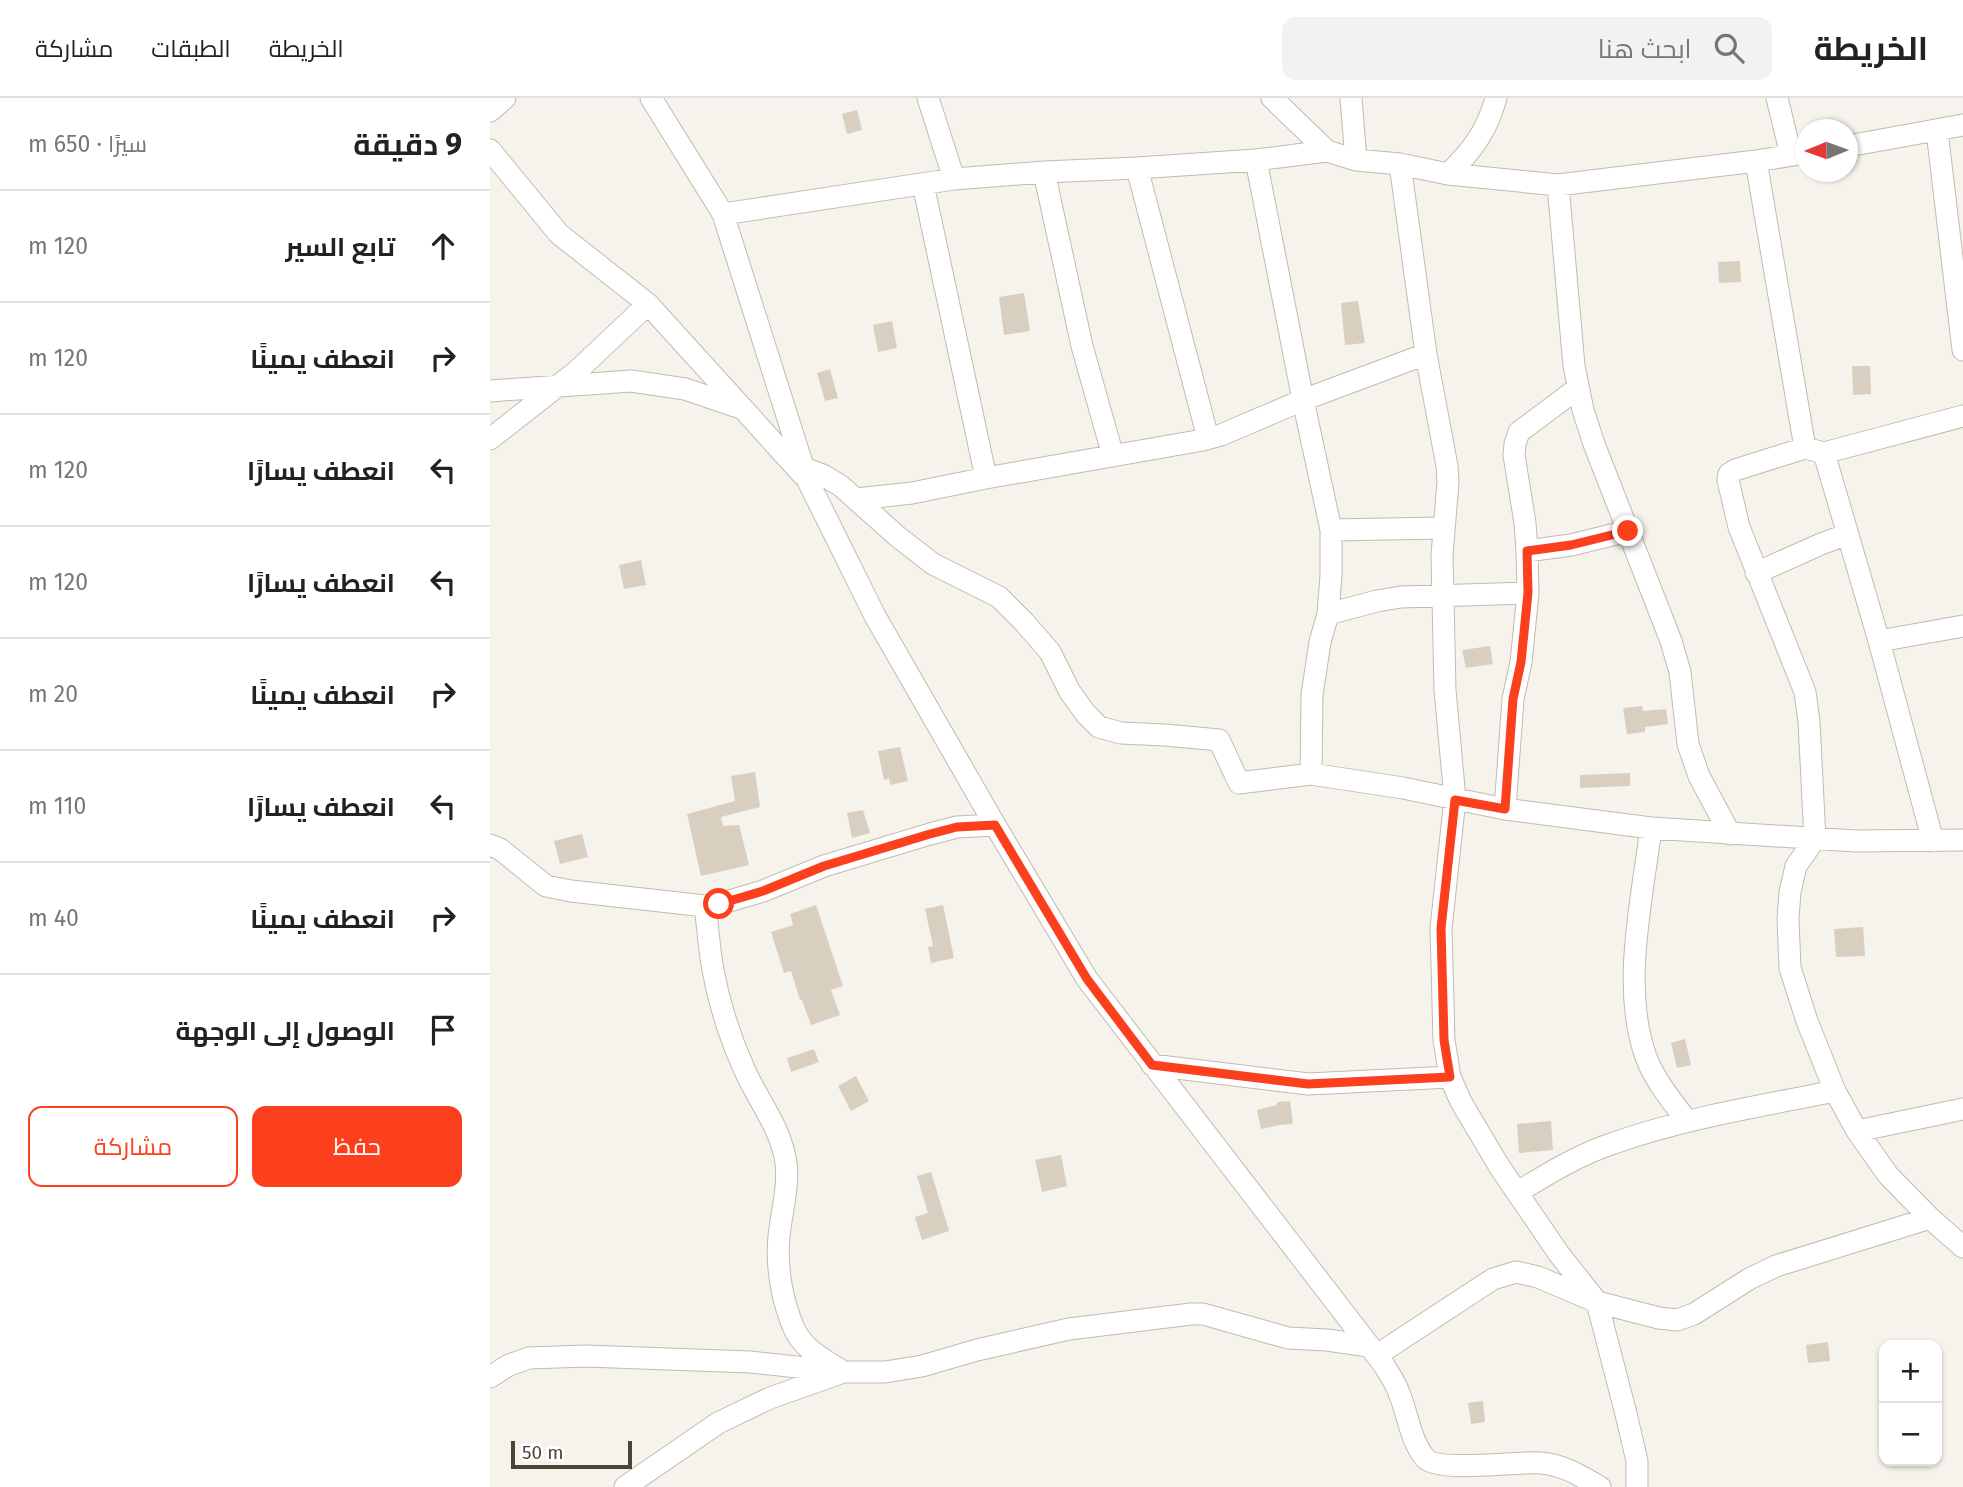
<!DOCTYPE html>
<html lang="ar">
<meta charset="utf-8">
<style>
:root{--surface:#fff;--page:#f2f2f2;--text:#222;--muted:#767676;--line:#e0e0e0;--accent:#fc3f1d}
body{margin:0;font-family:"Fira Sans",Cairo,sans-serif;background:var(--page);color:var(--text);direction:rtl}
.controls{position:absolute;right:21px;bottom:21px;display:grid;overflow:hidden;border-radius:14px;box-shadow:0 2px 5px #0004}
.controls button{width:63px;height:63px;display:grid;place-items:center;padding:0;border:0;border-bottom:2px solid var(--line);background:var(--surface);color:var(--text);font:35px sans-serif}
.compass{position:absolute;left:1305px;top:21px;width:63px;height:63px;border-radius:50%;background:var(--surface);box-shadow:0 2px 5px #0004;rotate:269deg}
.scale{position:absolute;left:21px;bottom:18px;width:121px;box-sizing:border-box;padding-left:7px;border:4px solid #4b4439;border-top:0;font-size:19px;line-height:24px;white-space:nowrap;color:#4b4439;-webkit-text-stroke:5px #fff;paint-order:stroke}
.stop{position:absolute;width:21px;height:21px;margin:-16px;border:5px solid #fc3f1d;border-radius:50%;background:#fff}
.stop.end{background:#fc3f1d;border-color:#fff;box-shadow:0 2px 7px #0008}
.list{margin:0;padding:0;list-style:none}
h2{display:flex;justify-content:space-between;align-items:center;height:91px;margin:0;padding:0 28px;font-size:30px}
h2 small{font-size:23px;font-weight:400;color:var(--muted)}
.list li{display:grid;grid-template-columns:46px 1fr auto;gap:21px;align-items:center;box-sizing:border-box;height:112px;padding:0 28px;border-top:2px solid var(--line)}
.list b{display:block;font-size:26px;white-space:nowrap}
.list em{font-size:23px;font-style:normal;color:var(--muted)}
.actions{display:flex;gap:14px;padding:21px 28px}
.actions a{flex:1;padding:16px 0;border:2px solid var(--accent);border-radius:14px;text-align:center;font-size:24px;color:var(--accent)}
.actions .main{background:var(--accent);color:#fff}
.icon{flex:none;width:38px;height:38px;fill:none;stroke:currentColor;stroke-width:2;stroke-linecap:round;stroke-linejoin:round}
.map{position:relative;flex:none;width:1473px;height:1389px;overflow:hidden;direction:ltr}
header{display:flex;align-items:center;gap:42px;box-sizing:border-box;height:98px;padding:0 35px;background:var(--surface);border-bottom:2px solid var(--line)}
header strong{font-size:33px}
nav{display:flex;gap:38px;margin-inline-start:auto;font-size:24px}
.search{width:490px;height:63px;background:var(--page);display:flex;align-items:center;gap:18px;box-sizing:border-box;padding:0 24px;border-radius:14px;color:var(--muted);font-size:26px}
main{display:flex}
aside{flex:1;background:var(--surface)}
.map>svg:first-child{display:block}
.building{fill:#d8cfc1}
.lines{fill:none;stroke-linecap:round;stroke-linejoin:round}
.minor-casing{stroke:#c2bbae;stroke-width:23}
.minor{stroke:#fff;stroke-width:21}
.route{stroke:#fc3f1d;stroke-width:9}
</style>
<header>
<strong>الخريطة</strong>
<div class="search"><svg class="icon" aria-label="search" viewBox="0 0 24 24"><circle cx="10" cy="10" r="6"/><path d="M15 15l6 6"/></svg>ابحث هنا</div>
<nav><a>الخريطة</a><a>الطبقات</a><a>مشاركة</a></nav>
</header>
<main>
<div class="map">
<svg width="1473" height="1389" viewBox="0 0 1473 1389">
<rect width="100%" height="100%" fill="#f6f3ec"/>
<!-- building -->
<path class="building" d="M 367,12 L 372,32 L 357,36 L 352,16 Z
M 1250,163 L 1251,184 L 1229,185 L 1228,164 Z
M 534,195 L 540,233 L 514,237 L 509,199 Z
M 868,203 L 875,245 L 855,247 L 851,205 Z
M 402,223 L 407,250 L 388,254 L 383,227 Z
M 1362,268 L 1380,268 L 1381,296 L 1363,297 Z
M 340,271 L 348,300 L 335,303 L 327,275 Z
M 151,462 L 156,487 L 134,491 L 129,467 Z
M 1000,548 L 1003,566 L 976,570 L 972,552 Z
M 1152,608 L 1153,613 L 1176,611 L 1178,626 L 1155,629 L 1155,634 L 1137,636 L 1133,610 Z
M 410,649 L 418,683 L 400,687 L 399,680 L 394,682 L 388,653 Z
M 265,674 L 270,709 L 231,719 L 233,728 L 249,727 L 259,767 L 211,778 L 197,716 L 245,703 L 241,678 Z
M 1140,675 L 1140,688 L 1090,690 L 1090,677 Z
M 373,712 L 380,735 L 362,740 L 357,715 Z
M 92,736 L 98,759 L 70,766 L 64,743 Z
M 326,807 L 353,888 L 341,892 L 350,917 L 321,927 L 312,902 L 310,902 L 301,873 L 294,875 L 281,834 L 303,827 L 300,816 Z
M 453,807 L 464,860 L 441,865 L 438,849 L 443,848 L 435,811 Z
M 1373,829 L 1375,858 L 1346,859 L 1344,831 Z
M 1195,941 L 1201,967 L 1187,970 L 1181,945 Z
M 324,951 L 329,964 L 301,974 L 297,960 Z
M 366,978 L 379,1003 L 361,1013 L 348,988 Z
M 800,1003 L 803,1026 L 790,1027 L 771,1031 L 767,1012 L 787,1007 L 787,1004 Z
M 1061,1023 L 1063,1052 L 1029,1055 L 1027,1026 Z
M 571,1057 L 577,1088 L 552,1094 L 545,1062 Z
M 441,1074 L 459,1133 L 432,1142 L 425,1119 L 438,1115 L 427,1078 Z
M 1338,1244 L 1340,1263 L 1318,1265 L 1316,1247 Z
M 993,1303 L 995,1324 L 981,1326 L 978,1305 Z"/>
<g class="lines">
<!-- minor casing -->
<g class="minor-casing">
<path id="minor" d="M 161,0 L 233,116 L 317,381 L 385,518 L 505,727 L 597,881 L 894,1267 C 899,1276 906,1285 909,1295 C 918,1316 920,1342 935,1360 C 948,1375 1028,1363 1051,1365 C 1074,1367 1091,1378 1110,1389
M 438,0 L 464,81
M 782,0 L 837,53
M 861,0 L 866,62
M 1287,0 L 1301,57
M 0,13 L 15,0
M 1447,33 L 1473,252
M 1358,48 L 1473,27
M 0,52 L 69,136 L 158,206 L 313,377
M 766,62 L 813,302 L 841,432 L 841,477 L 838,516 L 830,544 L 822,597 L 821,676
M 1266,63 L 1315,350
M 910,66 L 936,256 L 957,368 L 958,384 L 952,457 L 955,592 L 965,701 L 951,830 L 954,942 L 960,979 L 971,1004 L 1009,1068 L 1069,1156 L 1107,1204 L 1136,1316 L 1147,1363 L 1147,1389
M 647,70 L 718,340
M 554,74 L 592,248 L 623,358
M 958,76 C 982,53 997,33 1006,0
M 433,86 L 496,380
M 1068,87 L 1084,268 L 1093,312 L 1104,346 L 1181,543 L 1190,574 L 1198,646 L 1209,678 L 1240,736
M 233,116 L 464,81 L 554,74 L 647,70 L 766,62 L 837,53 L 866,62 L 910,66 L 958,76 L 1068,87 L 1266,63 L 1316,55
M 0,293 L 141,283 L 195,291 L 251,310
M 1473,318 L 1334,355 L 1315,350 L 1245,372 L 1239,376 L 1238,382 L 1249,429 L 1315,594 L 1319,624 L 1325,741 L 1306,768 L 1300,794 L 1298,821 L 1300,870 L 1317,923 L 1345,993 L 1367,1033 L 1398,1077 L 1440,1120 L 1473,1149
M 0,341 L 87,273 L 158,206
M 1334,355 L 1389,543 L 1443,743
M 314,370 L 333,377 L 351,388 L 407,438 L 443,466 L 509,499 L 534,524 L 560,554 L 580,594 L 596,616 L 609,629 L 631,635 L 675,637 L 729,642 L 749,685 L 821,676 L 913,690 L 1015,711 L 1161,730 L 1366,743 L 1473,742
M 367,401 L 422,395 L 496,380 L 713,342 L 731,337 L 813,302 L 936,256
M 841,432 L 953,430
M 1037,453 L 1081,447 L 1138,433
M 1266,475 L 1331,446 L 1358,436
M 838,516 L 887,503 L 911,499 L 1038,495
M 1389,543 L 1473,528
M 1015,711 L 1023,601 L 1031,564 L 1038,495 L 1037,453 L 1035,425 L 1024,357 L 1025,346 L 1029,334 L 1088,290
M 1161,730 C 1152,802 1131,890 1156,959 C 1165,983 1182,1003 1197,1023
M 0,747 L 10,751 L 56,788 L 81,793 L 215,808 L 229,806 L 273,793 L 334,768 L 440,736 L 467,729 L 505,727
M 215,808 C 218,829 219,851 223,872 C 229,905 241,942 255,973 C 269,1004 291,1030 296,1065 C 299,1090 291,1115 289,1139 C 286,1168 292,1202 303,1228 C 311,1249 331,1260 349,1271
M 662,967 L 818,986 L 960,979
M 1367,1033 L 1473,1011
M 1028,1094 C 1059,1075 1090,1056 1124,1045 C 1195,1020 1271,1008 1345,993
M 887,1257 L 1003,1181 L 1026,1174 L 1048,1179 L 1107,1204 L 1169,1220 L 1187,1222 L 1204,1216 L 1259,1181 L 1286,1168 L 1440,1120
M 0,1279 L 19,1267 L 39,1260 L 96,1258 L 260,1264 L 354,1274 L 395,1274 L 432,1268 L 487,1252 L 579,1231 L 701,1216 L 713,1216 L 798,1240 L 837,1242 L 879,1248
M 135,1389 L 228,1325 L 280,1300 L 348,1276"/>
</g>
<!-- minor -->
<use href="#minor" class="minor"/>
</g>
<g class="lines">
<!-- route -->
<path class="route" d="M 229,806 L 273,793 L 334,768 L 440,736 L 467,729 L 505,727 L 597,881 L 662,967 L 818,986 L 960,979 L 954,942 L 951,830 L 965,702 L 1015,711 L 1023,601 L 1031,564 L 1038,495 L 1037,453 L 1081,447 L 1138,433"/>
</g>
</svg>
<div class="controls">
<button>+</button>
<button>−</button>
</div>
<svg class="compass" viewBox="-18 -18 36 36"><path d="M0-13l5 13h-10z" fill="#e53935"/><path d="M0 13l5-13h-10z" fill="#767676"/></svg>
<div class="scale">50 m</div>
<div class="stop" style="left:229px;top:806px"></div>
<div class="stop end" style="left:1138px;top:433px"></div>
</div>
<aside>
<h2>9 دقيقة<small>سيرًا · 650 m</small></h2>
<ul class="list">
<li><svg class="icon" aria-label="ahead" viewBox="0 0 24 24"><path d="M12 20V5M6 11l6-6 6 6"/></svg><div><b>تابع السير</b></div><em>120 m</em></li>
<li><svg class="icon" aria-label="right" viewBox="0 0 24 24"><path d="M7 20v-9h11M14 6l5 5-5 5"/></svg><div><b>انعطف يمينًا</b></div><em>120 m</em></li>
<li><svg class="icon" aria-label="left" viewBox="0 0 24 24"><path d="M17 20v-9H6M10 6l-5 5 5 5"/></svg><div><b>انعطف يسارًا</b></div><em>120 m</em></li>
<li><svg class="icon" aria-label="left" viewBox="0 0 24 24"><path d="M17 20v-9H6M10 6l-5 5 5 5"/></svg><div><b>انعطف يسارًا</b></div><em>120 m</em></li>
<li><svg class="icon" aria-label="right" viewBox="0 0 24 24"><path d="M7 20v-9h11M14 6l5 5-5 5"/></svg><div><b>انعطف يمينًا</b></div><em>20 m</em></li>
<li><svg class="icon" aria-label="left" viewBox="0 0 24 24"><path d="M17 20v-9H6M10 6l-5 5 5 5"/></svg><div><b>انعطف يسارًا</b></div><em>110 m</em></li>
<li><svg class="icon" aria-label="right" viewBox="0 0 24 24"><path d="M7 20v-9h11M14 6l5 5-5 5"/></svg><div><b>انعطف يمينًا</b></div><em>40 m</em></li>
<li><svg class="icon" aria-label="arrive" viewBox="0 0 24 24"><path d="M6 21V4h12l-3 4 3 4H6"/></svg><div><b>الوصول إلى الوجهة</b></div></li>
</ul>
<div class="actions"><a class="main">حفظ</a><a>مشاركة</a></div>
</aside>
</main>
